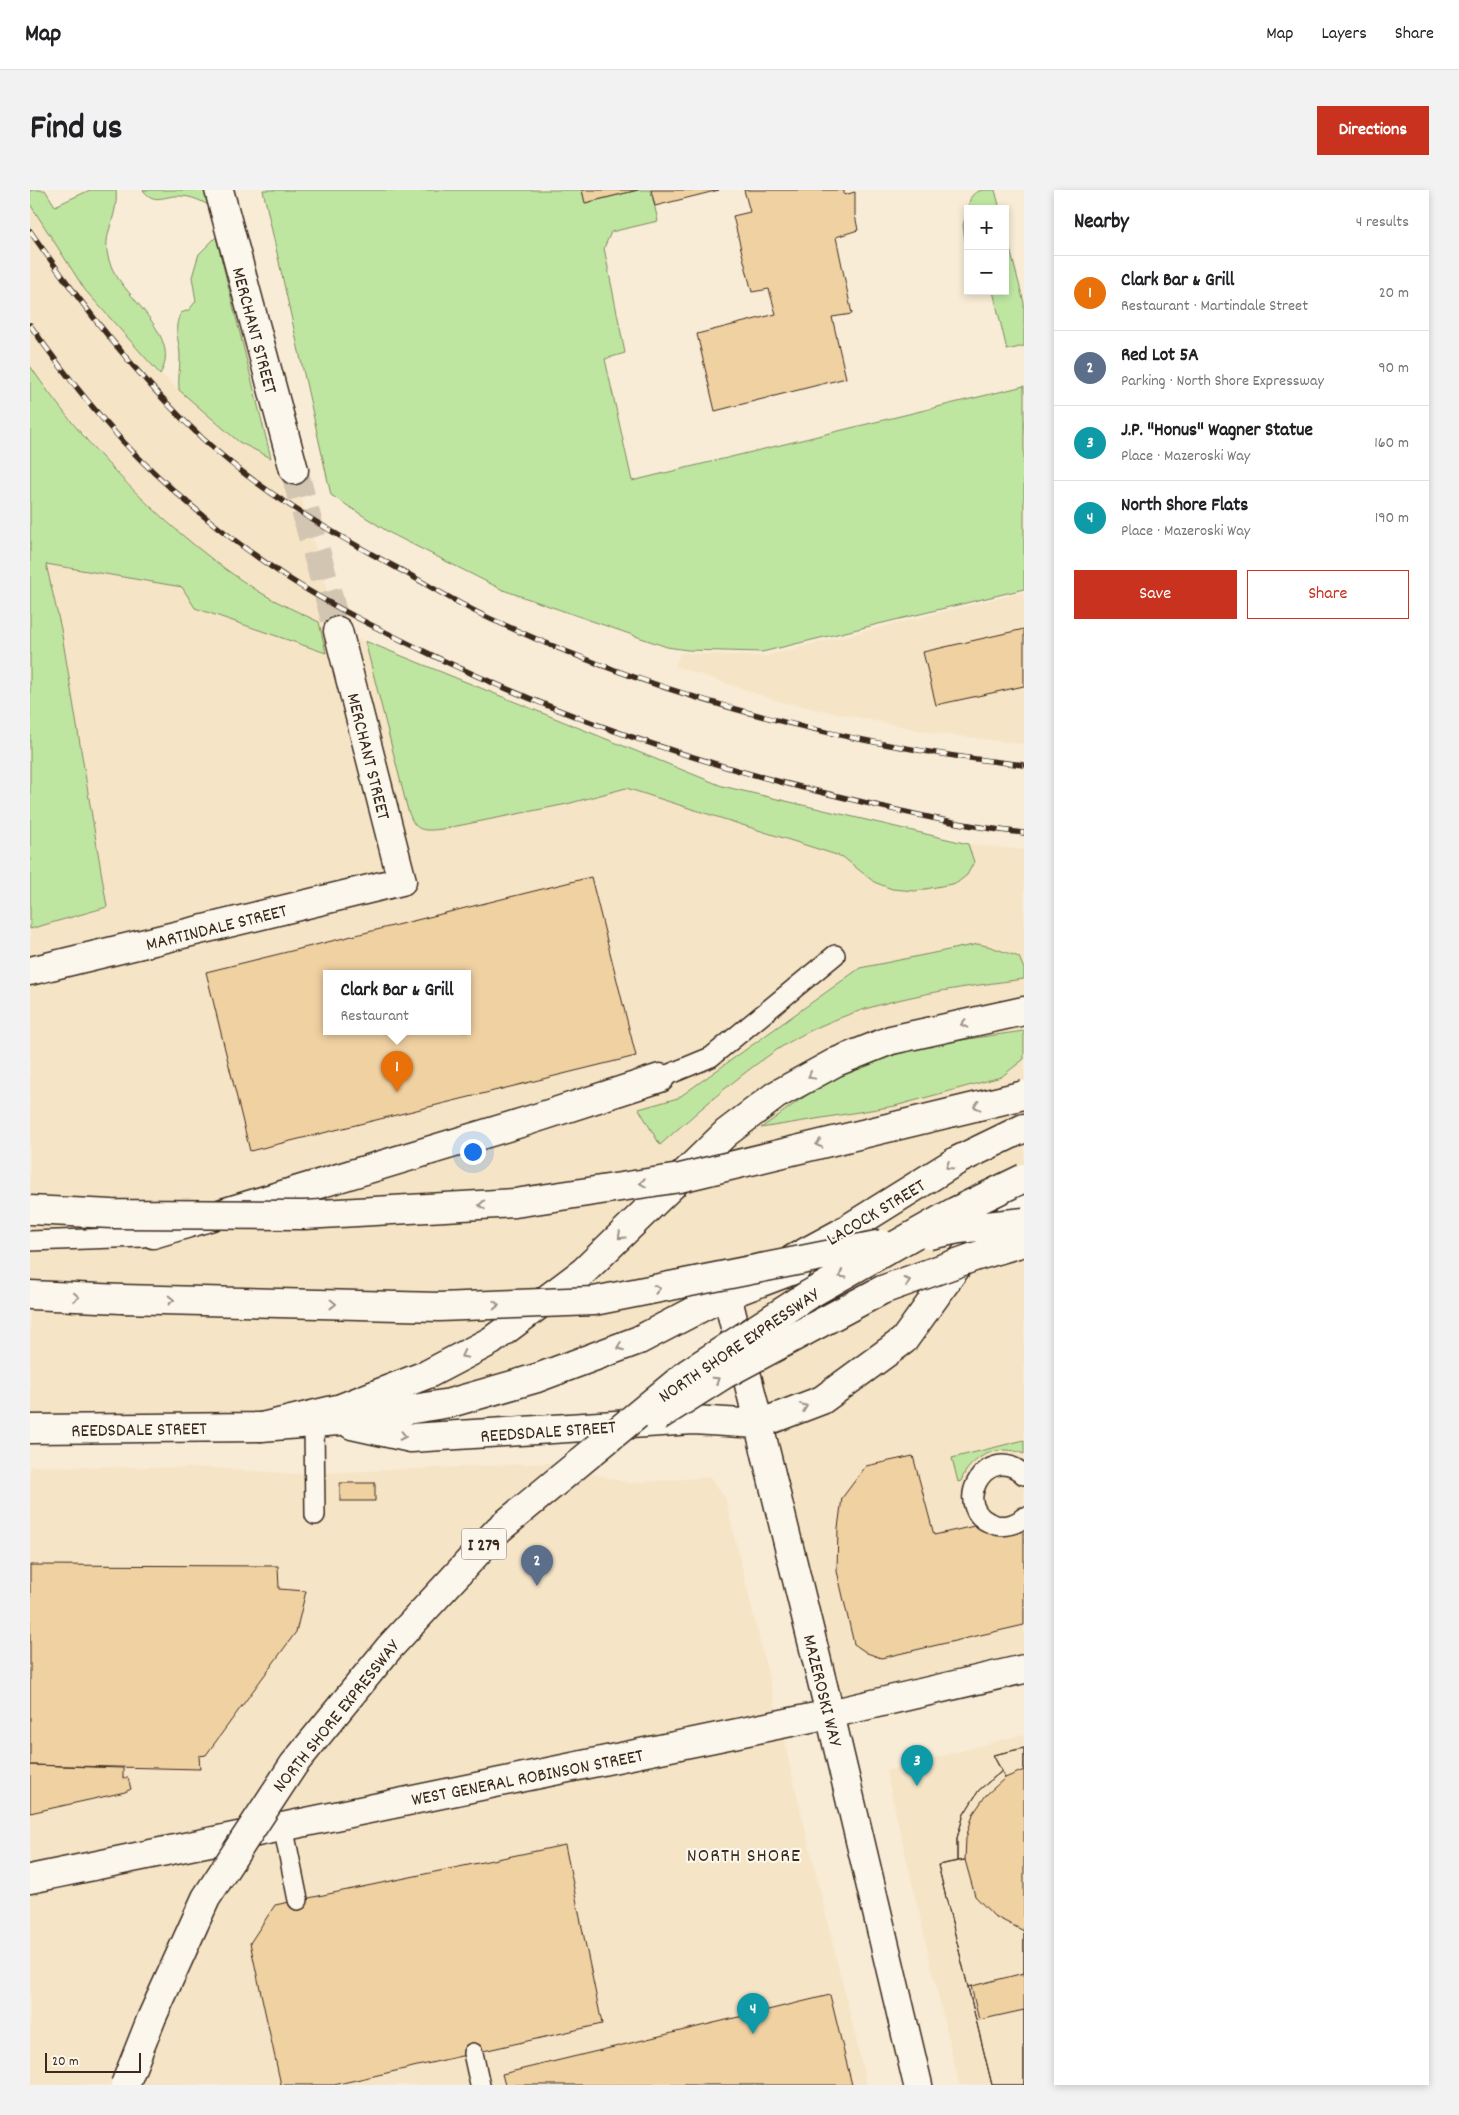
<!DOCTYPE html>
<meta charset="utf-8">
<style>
:root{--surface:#fff;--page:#f2f2f2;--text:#202124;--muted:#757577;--line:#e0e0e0;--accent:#c8321e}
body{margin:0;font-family:Dekko,sans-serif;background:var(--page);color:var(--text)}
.controls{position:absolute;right:15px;top:15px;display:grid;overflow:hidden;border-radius:0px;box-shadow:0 2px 8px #0003}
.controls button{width:45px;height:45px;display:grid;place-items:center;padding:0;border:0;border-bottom:1px solid var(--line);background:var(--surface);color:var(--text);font:25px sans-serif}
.scale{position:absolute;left:15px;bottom:12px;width:96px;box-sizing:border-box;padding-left:5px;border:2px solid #3b2a1e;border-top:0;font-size:14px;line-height:18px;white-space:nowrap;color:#3b2a1e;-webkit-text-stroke:4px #fbf7ec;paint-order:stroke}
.you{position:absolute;left:442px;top:961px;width:18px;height:18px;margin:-12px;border:4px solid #fff;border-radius:50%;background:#1a73e8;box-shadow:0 0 0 8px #1a73e833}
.badge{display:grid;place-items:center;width:32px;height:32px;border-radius:50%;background:var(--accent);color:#fff;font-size:16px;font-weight:700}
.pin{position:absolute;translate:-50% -41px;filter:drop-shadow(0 1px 2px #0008)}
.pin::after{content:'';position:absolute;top:26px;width:18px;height:15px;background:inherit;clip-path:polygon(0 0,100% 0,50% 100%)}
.popup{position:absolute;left:293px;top:780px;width:148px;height:65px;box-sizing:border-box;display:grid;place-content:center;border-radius:0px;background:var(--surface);filter:drop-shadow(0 1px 4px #0005);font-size:16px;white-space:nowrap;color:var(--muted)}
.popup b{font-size:19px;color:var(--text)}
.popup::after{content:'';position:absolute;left:50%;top:100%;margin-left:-10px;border:10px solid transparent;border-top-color:var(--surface)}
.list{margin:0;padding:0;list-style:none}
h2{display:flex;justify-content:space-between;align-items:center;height:65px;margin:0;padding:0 20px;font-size:21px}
h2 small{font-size:16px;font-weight:400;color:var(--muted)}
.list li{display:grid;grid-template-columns:32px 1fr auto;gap:15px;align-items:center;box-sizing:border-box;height:75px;padding:0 20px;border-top:1px solid var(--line)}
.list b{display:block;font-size:19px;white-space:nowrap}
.list p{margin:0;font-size:16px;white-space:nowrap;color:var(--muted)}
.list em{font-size:16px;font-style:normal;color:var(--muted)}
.actions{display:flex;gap:10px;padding:15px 20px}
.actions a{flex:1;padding:11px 0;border:1px solid var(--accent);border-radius:0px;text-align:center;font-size:18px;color:var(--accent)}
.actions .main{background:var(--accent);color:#fff}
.map{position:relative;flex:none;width:994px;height:1895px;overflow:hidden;border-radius:0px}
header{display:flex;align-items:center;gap:30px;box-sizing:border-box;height:70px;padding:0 25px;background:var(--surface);border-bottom:1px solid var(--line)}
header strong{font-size:24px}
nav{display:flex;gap:28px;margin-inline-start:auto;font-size:18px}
.intro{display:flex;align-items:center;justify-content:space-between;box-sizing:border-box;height:120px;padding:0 30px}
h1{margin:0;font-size:35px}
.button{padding:12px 22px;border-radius:0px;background:var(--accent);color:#fff;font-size:18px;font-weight:700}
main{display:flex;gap:30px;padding:0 30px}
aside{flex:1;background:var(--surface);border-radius:0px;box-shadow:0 2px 8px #0003}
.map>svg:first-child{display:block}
.built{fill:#f6e4c6;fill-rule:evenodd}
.green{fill:#bfe6a1;stroke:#7d8860}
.building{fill:#f0d1a2;stroke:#3b2a1e;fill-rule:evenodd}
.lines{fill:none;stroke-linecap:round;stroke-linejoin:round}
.minor-tunnel{stroke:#d2c5b1;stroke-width:28;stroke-dasharray:28 14;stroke-linecap:butt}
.service-casing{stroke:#3b2a1e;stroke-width:22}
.minor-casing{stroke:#3b2a1e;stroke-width:31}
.tertiary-casing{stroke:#3b2a1e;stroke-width:31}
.secondary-casing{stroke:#3b2a1e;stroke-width:31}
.motorway-casing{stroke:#3b2a1e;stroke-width:31}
.service{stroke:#fbf7ec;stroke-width:19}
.minor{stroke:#fbf7ec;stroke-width:28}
.tertiary{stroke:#fbf7ec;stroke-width:28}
.secondary{stroke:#fbf7ec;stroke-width:28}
.motorway{stroke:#fbf7ec;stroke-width:28}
.rail-casing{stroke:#3b2a1e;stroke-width:5.5}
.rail{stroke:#fbf7ec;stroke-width:4;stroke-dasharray:11;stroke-linecap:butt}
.motorway-bridge-casing{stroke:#3b2a1e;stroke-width:31;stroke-linecap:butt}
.motorway-bridge{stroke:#fbf7ec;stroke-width:28}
.oneway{stroke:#9b9085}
.labels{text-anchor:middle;stroke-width:4.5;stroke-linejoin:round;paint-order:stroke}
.shield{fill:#fbf7ec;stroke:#75685c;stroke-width:1}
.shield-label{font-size:18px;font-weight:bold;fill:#3b2a1e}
.street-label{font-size:19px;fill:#3b2a1e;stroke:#fbf7ec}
.neighbourhood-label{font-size:20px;letter-spacing:1px;fill:#3b2a1e;stroke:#fbf7ec}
</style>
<header>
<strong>Map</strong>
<nav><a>Map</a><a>Layers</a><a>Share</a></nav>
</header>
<div class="intro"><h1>Find us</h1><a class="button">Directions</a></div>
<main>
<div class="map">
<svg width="994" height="1895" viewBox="0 0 994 1895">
<rect width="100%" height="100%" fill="#f8ecd6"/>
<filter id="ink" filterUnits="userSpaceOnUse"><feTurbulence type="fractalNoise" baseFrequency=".02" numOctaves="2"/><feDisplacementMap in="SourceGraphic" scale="10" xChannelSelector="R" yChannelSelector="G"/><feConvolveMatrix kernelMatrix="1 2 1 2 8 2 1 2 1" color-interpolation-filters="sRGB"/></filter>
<g filter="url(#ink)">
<!-- built -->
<path class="built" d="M 0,14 L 11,32 L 122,176 L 209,252 L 264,280 L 308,441 L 692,596 L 938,654 L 994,660 L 994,1479 L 800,1524 L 696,1105 L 420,1213 L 0,1239 L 0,470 L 55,724 L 77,716 L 31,439 L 15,374 L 153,397 L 165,418 L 296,463 L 289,432 L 228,402 L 156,350 L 84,280 L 14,197 L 0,176 ZM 297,783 L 437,783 L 437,841 L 297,841 Z
M 994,402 L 994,554 L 904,543 L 751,512 L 645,476 L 650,463 L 734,466 Z
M 519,1273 L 599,1293 L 680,1287 L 695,1307 L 837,1895 L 0,1895 L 0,1276 L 184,1278 L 267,1284 Z
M 994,1544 L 994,1895 L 929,1895 L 856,1581 Z"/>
<!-- green -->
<path class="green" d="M 0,0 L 15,0 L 25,16 L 60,0 L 86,0 C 89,32 67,46 82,78 C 96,108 153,148 130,184 L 55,100 L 0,14 Z
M 113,0 L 174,0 L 178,15 C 168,9 157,5 144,6 C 130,8 123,13 113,0 Z
M 233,0 L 552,0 L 556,13 L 608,0 L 621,0 L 628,31 L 581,42 L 574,58 L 595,163 L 575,169 L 602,291 L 994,196 L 994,399 L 732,462 L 657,460 L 637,457 L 473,400 L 360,343 L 301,305 Z
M 953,0 L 965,0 L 970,19 L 938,19 C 940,7 941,3 953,0 Z
M 938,19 L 938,50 L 935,51 L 933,35 Z
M 975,40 L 994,113 L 994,156 L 977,160 L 963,101 L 975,101 Z
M 186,47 L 241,268 L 209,252 L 149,200 C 148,188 150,178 150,167 C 150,151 142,139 151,123 L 159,120 L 166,111 L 162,87 L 167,70 L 169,64 Z
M 0,176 C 57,260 142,347 228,401 C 247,413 269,422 289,432 L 296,463 L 165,418 L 152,397 L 16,374 L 31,439 L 77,717 L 0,739 Z
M 335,451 L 692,596 L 938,654 L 944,672 L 937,685 L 927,693 L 885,701 L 862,699 L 844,692 L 813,667 L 596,598 L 537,614 L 412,639 C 389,642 384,640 377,617 Z
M 948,754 L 961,757 L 989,767 L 994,779 L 994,789 C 909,800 818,812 745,861 C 704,889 667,922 630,955 L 609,919 L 648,908 L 830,778 Z
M 994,841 L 994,869 L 971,887 L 865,916 L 731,938 C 755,921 779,902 804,888 C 863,858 930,850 994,841 Z
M 994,1250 L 994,1264 C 969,1253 940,1266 931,1291 L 928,1292 L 922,1268 Z"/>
<!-- building -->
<path class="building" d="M 552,0 L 608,0 L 555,13 Z
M 621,0 L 689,0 L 625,16 Z
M 714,0 L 814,0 L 814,5 L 825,2 L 825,25 L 828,40 L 806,47 L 822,124 L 802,127 L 816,188 L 685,221 L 667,144 L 746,124 L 739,99 L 722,102 L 712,63 L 703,26 L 720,22 Z
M 994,439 L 994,496 L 906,515 L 893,462 Z
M 561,687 L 606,866 L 220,961 L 176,782 ZM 297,783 L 437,783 L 437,841 L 297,841 Z
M 883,1266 L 904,1345 L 994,1325 L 994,1435 L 851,1468 L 837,1463 L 824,1454 L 807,1381 L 808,1338 L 812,1308 L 836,1276 Z
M 310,1293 L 345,1293 L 345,1311 L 310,1311 Z
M 0,1375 L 248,1376 L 249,1399 L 276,1401 L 266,1442 L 176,1565 L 169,1566 L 170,1579 L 0,1575 Z
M 994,1558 L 994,1895 L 962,1895 L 908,1675 L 927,1671 L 927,1648 L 934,1624 L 949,1600 L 972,1581 L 963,1565 Z
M 994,1558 L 994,1580 L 975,1588 L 963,1565 Z
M 0,1575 L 93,1578 L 93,1588 L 98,1588 L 101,1599 L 95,1602 L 0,1623 Z
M 972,1581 L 975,1588 L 956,1605 L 943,1624 L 936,1648 L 935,1670 L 927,1671 L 927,1648 L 934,1624 L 949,1600 Z
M 535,1655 L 572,1834 L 304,1895 L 251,1895 L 220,1753 L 245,1715 Z
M 935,1670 L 945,1706 L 964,1726 L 994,1741 L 994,1783 L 938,1797 L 908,1675 Z
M 941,1796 L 949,1830 L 994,1820 L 994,1895 L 962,1895 L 938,1797 Z
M 800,1805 L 822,1895 L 475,1895 L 472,1884 Z"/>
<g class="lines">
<!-- minor-tunnel -->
<path class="minor-tunnel" d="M 264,280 L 308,441"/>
<!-- service casing -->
<g class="service-casing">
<path id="service" d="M 630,888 L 681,867 L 805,765
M 0,1051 L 113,1047 L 123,1044
M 284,1234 L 285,1325
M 994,1285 C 957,1249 916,1321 966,1335 C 976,1337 987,1334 994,1327
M 253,1636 L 268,1710
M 443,1863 L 450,1895"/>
</g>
<!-- minor casing -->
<g class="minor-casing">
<path id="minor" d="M 189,0 L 264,280
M 0,781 L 372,691 L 308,441
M 123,1044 L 497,931 L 630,888"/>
</g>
<!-- tertiary casing -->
<g class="tertiary-casing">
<path id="tertiary" d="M 0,1689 L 800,1524"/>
</g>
<!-- secondary casing -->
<g class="secondary-casing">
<path id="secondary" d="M 763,1069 L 811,1043 L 928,970 L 994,938
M 697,1105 L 800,1524 L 888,1895
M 322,1235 L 381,1248 L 663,1230 L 729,1234
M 0,1239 L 231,1237 L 309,1231 L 420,1213 L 507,1188 L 609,1150 L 718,1093
M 800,1524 L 994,1479"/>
</g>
<!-- motorway casing -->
<g class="motorway-casing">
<path id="motorway" d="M 0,1105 L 92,1109
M 697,1105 L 766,1079
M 729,1234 L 792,1210 L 874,1150 L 938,1061 L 994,1015
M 231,1237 L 311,1218 L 398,1184 L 461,1151 L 553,1082 L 696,943 L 746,905 L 806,872 L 861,850 L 994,821"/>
</g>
<!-- service -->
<use href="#service" class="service"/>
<!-- minor -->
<use href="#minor" class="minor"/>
<!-- tertiary -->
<use href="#tertiary" class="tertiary"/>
<!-- secondary -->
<use href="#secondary" class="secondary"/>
<!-- motorway -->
<use href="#motorway" class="motorway"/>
<!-- rail casing -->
<g class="rail-casing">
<path id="rail" d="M 0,41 C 51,114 107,187 172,248 C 229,301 299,341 367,378 C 401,396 434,418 470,433 C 635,508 814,555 994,575
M 0,135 C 34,183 71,231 113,272 C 155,313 209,356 258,388 C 306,419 359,444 410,469 C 527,524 649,567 774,598 C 846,615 920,635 994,643"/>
</g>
<!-- rail -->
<use href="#rail" class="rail"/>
<!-- motorway-bridge casing -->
<g class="motorway-bridge-casing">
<path id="motorway-bridge" d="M 0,1020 L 82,1024 L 274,1025 L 485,1013 L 650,988 L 994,905
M 899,1045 L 929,1039 L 994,1032
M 92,1109 L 409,1117 L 564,1111 L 852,1054
M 627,1227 L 695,1184 L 852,1100 L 944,1067 L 994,1052
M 95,1895 L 122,1827 L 176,1708 L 264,1574 L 359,1458 L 469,1339 L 658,1183 L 778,1105 L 926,1021 L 994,988"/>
</g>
<!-- motorway-bridge -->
<use href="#motorway-bridge" class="motorway-bridge"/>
</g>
<!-- one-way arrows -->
<defs><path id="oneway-chevron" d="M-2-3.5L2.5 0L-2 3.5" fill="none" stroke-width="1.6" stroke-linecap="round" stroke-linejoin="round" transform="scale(1.25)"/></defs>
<g class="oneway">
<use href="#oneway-chevron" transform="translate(934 834) rotate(167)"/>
<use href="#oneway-chevron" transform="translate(781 886) rotate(151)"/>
<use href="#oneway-chevron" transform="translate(947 916) rotate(166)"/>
<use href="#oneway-chevron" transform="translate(789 954) rotate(166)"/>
<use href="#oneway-chevron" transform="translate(919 976) rotate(148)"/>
<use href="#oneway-chevron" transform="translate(613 993) rotate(171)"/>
<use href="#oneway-chevron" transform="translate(452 1015) rotate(177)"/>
<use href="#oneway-chevron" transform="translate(591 1046) rotate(136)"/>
<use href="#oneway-chevron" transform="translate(812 1085) rotate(150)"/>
<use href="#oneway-chevron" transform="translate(877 1091) rotate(-20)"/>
<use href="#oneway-chevron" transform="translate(627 1099) rotate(-11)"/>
<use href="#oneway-chevron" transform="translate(46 1107) rotate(3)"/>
<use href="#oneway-chevron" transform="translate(141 1110) rotate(1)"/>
<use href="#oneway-chevron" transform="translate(303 1114) rotate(1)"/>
<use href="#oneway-chevron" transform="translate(466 1115) rotate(-2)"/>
<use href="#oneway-chevron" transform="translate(590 1157) rotate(159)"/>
<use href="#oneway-chevron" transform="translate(434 1165) rotate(153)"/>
<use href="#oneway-chevron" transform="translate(686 1190) rotate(-33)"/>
<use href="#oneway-chevron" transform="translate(774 1217) rotate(-21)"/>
<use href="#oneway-chevron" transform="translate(373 1246) rotate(12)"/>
</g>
</g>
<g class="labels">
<!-- shield labels -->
<rect class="shield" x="431.5" y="1338.5" width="45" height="31" rx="4"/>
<g class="shield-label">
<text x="454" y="1360">I 279</text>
</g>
<!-- street labels -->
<g class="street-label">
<text transform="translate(226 140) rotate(75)" y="7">MERCHANT STREET</text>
<text transform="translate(340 566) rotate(76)" y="7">MERCHANT STREET</text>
<text transform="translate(186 736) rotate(-14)" y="7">MARTINDALE STREET</text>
<text transform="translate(845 1021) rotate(-31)" y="7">LACOCK STREET</text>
<text transform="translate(708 1154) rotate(-34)" y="7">NORTH SHORE EXPRESSWAY</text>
<text transform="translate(109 1238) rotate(-1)" y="7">REEDSDALE STREET</text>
<text transform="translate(518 1240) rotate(-4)" y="7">REEDSDALE STREET</text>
<text transform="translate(794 1500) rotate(76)" y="7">MAZEROSKI WAY</text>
<text transform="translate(305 1525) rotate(-51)" y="7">NORTH SHORE EXPRESSWAY</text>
<text transform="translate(497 1586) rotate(-11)" y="7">WEST GENERAL ROBINSON STREET</text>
</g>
<!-- neighbourhood labels -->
<g class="neighbourhood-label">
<text x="714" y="1671">NORTH SHORE</text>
</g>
</g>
</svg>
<div class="controls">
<button>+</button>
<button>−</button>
</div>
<div class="scale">20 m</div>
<div class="you"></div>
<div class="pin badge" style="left:367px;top:902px;background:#e8710a">1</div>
<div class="popup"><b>Clark Bar &amp; Grill</b>Restaurant</div>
<div class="pin badge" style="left:507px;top:1396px;background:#5c6f8a">2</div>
<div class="pin badge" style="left:887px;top:1596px;background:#0f9aa8">3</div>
<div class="pin badge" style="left:723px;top:1844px;background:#0f9aa8">4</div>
</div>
<aside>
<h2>Nearby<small>4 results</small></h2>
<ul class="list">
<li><span class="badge" style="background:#e8710a">1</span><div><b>Clark Bar &amp; Grill</b><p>Restaurant · Martindale Street</p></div><em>20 m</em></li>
<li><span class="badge" style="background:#5c6f8a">2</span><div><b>Red Lot 5A</b><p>Parking · North Shore Expressway</p></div><em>90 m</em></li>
<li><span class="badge" style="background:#0f9aa8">3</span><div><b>J.P. &quot;Honus&quot; Wagner Statue</b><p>Place · Mazeroski Way</p></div><em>160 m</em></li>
<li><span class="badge" style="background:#0f9aa8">4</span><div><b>North Shore Flats</b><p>Place · Mazeroski Way</p></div><em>190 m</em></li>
</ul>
<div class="actions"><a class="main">Save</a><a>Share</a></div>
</aside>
</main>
